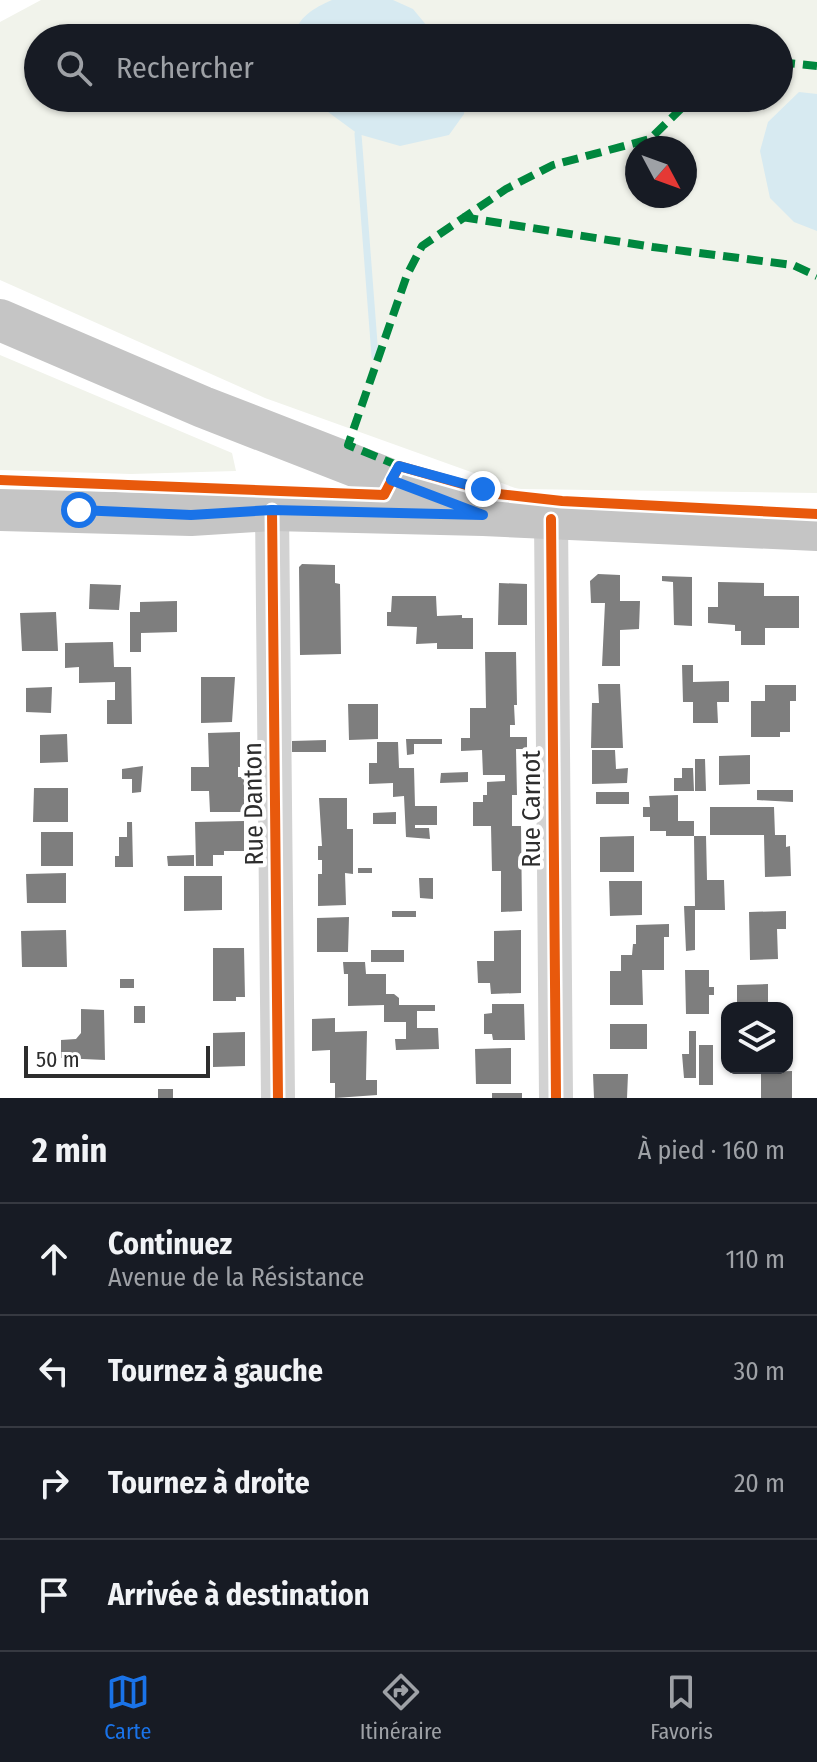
<!DOCTYPE html>
<html lang="fr">
<meta charset="utf-8">
<style>
:root{--surface:#171b24;--page:#242831;--text:#f1f3f6;--muted:#9ea1a6;--line:#363941;--accent:#1a73e8}
body{margin:0;font-family:"Fira Sans Condensed",sans-serif;background:var(--page);color:var(--text)}
.controls{position:absolute;right:24px;bottom:24px;display:grid;overflow:hidden;border-radius:16px;box-shadow:0 2px 6px #0004}
.controls button{width:72px;height:72px;display:grid;place-items:center;padding:0;border:0;border-bottom:2px solid var(--line);background:var(--surface);color:var(--text);font:40px sans-serif}
.compass{position:absolute;left:625px;top:136px;width:72px;height:72px;border-radius:50%;background:var(--surface);box-shadow:0 2px 6px #0004;rotate:131deg}
.scale{position:absolute;left:24px;bottom:20px;width:186px;box-sizing:border-box;padding-left:8px;border:4px solid #2d2d2d;border-top:0;font-size:22px;line-height:28px;white-space:nowrap;color:#2d2d2d;-webkit-text-stroke:6px #fff;paint-order:stroke}
.stop{position:absolute;width:24px;height:24px;margin:-18px;border:6px solid #1a73e8;border-radius:50%;background:#fff}
.stop.end{background:#1a73e8;border-color:#fff;box-shadow:0 2px 8px #0008}
.list{margin:0;padding:0;list-style:none}
h2{display:flex;justify-content:space-between;align-items:center;height:104px;margin:0;padding:0 32px;font-size:34px}
h2 small{font-size:26px;font-weight:400;color:var(--muted)}
.list li{display:grid;grid-template-columns:52px 1fr auto;gap:24px;align-items:center;box-sizing:border-box;height:112px;padding:0 32px;border-top:2px solid var(--line)}
.list b{display:block;font-size:30px;white-space:nowrap}
.list p{margin:0;font-size:26px;white-space:nowrap;color:var(--muted)}
.list em{font-size:26px;font-style:normal;color:var(--muted)}
.icon{flex:none;width:44px;height:44px;fill:none;stroke:currentColor;stroke-width:2;stroke-linecap:round;stroke-linejoin:round}
.map{position:relative;flex:none;width:817px;height:1098px;overflow:hidden}
.search{position:absolute;background:var(--surface);box-shadow:0 2px 6px #0004;left:24px;right:24px;top:24px;height:88px;display:flex;align-items:center;gap:20px;box-sizing:border-box;padding:0 28px;border-radius:44px;color:var(--muted);font-size:30px}
.sheet{height:552px;background:var(--surface)}
nav{display:flex;justify-content:space-around;align-items:center;box-sizing:border-box;height:112px;border-top:2px solid var(--line);background:var(--surface);font-size:22px;color:var(--muted)}
nav a{display:grid;justify-items:center;gap:4px}
nav .on{color:var(--accent)}
.map>svg:first-child{display:block}
.green{fill:#f1f3eb;fill-rule:evenodd}
.water{fill:#d7eaf1}
.lines{fill:none;stroke-linecap:round;stroke-linejoin:round}
.stream{stroke:#d7eaf1;stroke-width:7}
.building{fill:#7e7e7e}
.minor{stroke:#d2d2d2;stroke-width:34}
.major{stroke:#c5c5c5;stroke-width:42}
.quiet{stroke:#00873e;stroke-width:8;stroke-dasharray:16 8;stroke-linecap:butt}
.cycleway-casing{stroke:#fff;stroke-width:15}
.cycleway{stroke:#e8590c;stroke-width:10}
.route{stroke:#1a73e8;stroke-width:10}
.labels{text-anchor:middle;stroke-width:8;stroke-linejoin:round;paint-order:stroke}
.street-label{font-size:26px;fill:#2d2d2d;stroke:#fff}
</style>
<div class="map">
<svg width="817" height="1098" viewBox="0 0 817 1098">
<rect width="100%" height="100%" fill="#fff"/>
<!-- green -->
<path class="green" d="M 41,0 L 817,0 L 817,493 L 518,489 L 265,398 L 0,280 L 0,22 ZM 38,38 L 779,38 L 779,98 L 38,98 ZM 637,148 L 685,148 L 685,196 L 637,196 Z
M 0,355 L 232,453 L 236,471 L 131,474 L 0,470 Z"/>
<!-- water -->
<path class="water" d="M 332,0 L 393,0 L 413,9 L 437,38 L 294,38 C 297,17 314,8 332,0 Z
M 799,92 L 817,94 L 817,231 L 794,222 L 770,198 L 760,151 L 768,122 Z
M 309,98 L 465,98 L 464,114 L 449,135 L 400,146 L 358,134 Z"/>
<g class="lines">
<!-- stream -->
<path class="stream" d="M 358,134 L 375,356"/>
</g>
<!-- building -->
<path class="building" d="M 302,564 L 335,565 L 335,583 L 340,584 L 341,654 L 300,655 L 299,567 Z
M 598,574 L 620,575 L 620,601 L 640,601 L 639,629 L 620,630 L 620,666 L 602,666 L 605,603 L 591,603 L 590,581 Z
M 662,576 L 692,577 L 692,626 L 674,625 L 673,582 L 662,581 Z
M 718,582 L 764,583 L 764,596 L 799,596 L 799,628 L 765,628 L 765,645 L 741,645 L 741,631 L 735,631 L 735,625 L 708,623 L 708,607 L 718,607 Z
M 499,583 L 527,584 L 527,625 L 498,625 Z
M 90,584 L 121,585 L 119,610 L 89,609 Z
M 392,596 L 436,596 L 437,616 L 462,615 L 462,618 L 473,618 L 473,649 L 437,649 L 437,643 L 416,644 L 417,627 L 387,626 L 387,612 L 391,612 Z
M 177,601 L 177,632 L 141,633 L 141,652 L 130,652 L 130,612 L 140,612 L 140,602 Z
M 56,612 L 58,651 L 22,651 L 20,613 Z
M 113,642 L 114,667 L 131,667 L 132,724 L 107,724 L 107,700 L 115,700 L 115,682 L 79,683 L 79,667 L 65,668 L 65,643 Z
M 485,652 L 516,652 L 517,705 L 514,705 L 515,725 L 510,725 L 510,737 L 527,737 L 527,749 L 516,749 L 517,795 L 512,795 L 512,826 L 521,826 L 522,911 L 501,912 L 501,871 L 492,871 L 491,826 L 473,826 L 473,802 L 483,802 L 483,795 L 487,795 L 487,782 L 505,781 L 505,775 L 483,775 L 482,750 L 461,751 L 461,738 L 470,738 L 470,708 L 486,708 Z
M 682,665 L 693,665 L 693,682 L 729,681 L 729,702 L 717,702 L 718,723 L 693,723 L 693,702 L 683,702 Z
M 201,677 L 235,677 L 232,722 L 201,723 Z
M 598,684 L 620,684 L 623,748 L 591,748 L 592,703 L 599,703 Z
M 765,685 L 796,685 L 796,701 L 790,701 L 790,732 L 780,732 L 780,737 L 751,737 L 751,701 L 765,701 Z
M 52,687 L 51,713 L 26,712 L 26,688 Z
M 348,704 L 378,704 L 378,739 L 349,740 Z
M 240,732 L 240,767 L 238,767 L 238,777 L 244,777 L 244,812 L 210,812 L 209,791 L 191,791 L 191,767 L 209,767 L 208,733 Z
M 67,734 L 68,762 L 40,763 L 40,735 Z
M 406,739 L 442,739 L 442,744 L 414,744 L 414,754 L 407,755 Z
M 326,740 L 326,752 L 292,752 L 292,741 Z
M 377,742 L 398,742 L 399,768 L 414,768 L 415,806 L 437,806 L 437,825 L 415,825 L 415,828 L 429,828 L 430,839 L 406,837 L 404,796 L 393,797 L 393,783 L 369,784 L 369,763 L 377,763 Z
M 592,750 L 615,750 L 616,769 L 628,768 L 627,783 L 592,784 Z
M 750,755 L 750,784 L 719,785 L 719,756 Z
M 695,759 L 705,759 L 706,791 L 695,791 Z
M 143,766 L 141,792 L 132,793 L 132,779 L 122,779 L 122,769 Z
M 682,768 L 693,768 L 694,791 L 674,791 L 674,778 L 682,778 Z
M 468,772 L 468,782 L 440,783 L 441,773 Z
M 34,788 L 68,788 L 68,822 L 33,822 Z
M 757,790 L 793,790 L 793,802 L 757,800 Z
M 596,792 L 629,792 L 629,804 L 596,804 Z
M 678,795 L 678,821 L 694,821 L 694,836 L 666,836 L 666,831 L 650,831 L 650,817 L 643,817 L 643,807 L 650,807 L 649,796 Z
M 319,798 L 347,798 L 347,829 L 353,829 L 353,874 L 345,873 L 346,905 L 318,906 L 318,874 L 322,874 L 322,860 L 318,860 L 318,846 L 322,846 Z
M 710,807 L 774,807 L 775,835 L 786,835 L 786,847 L 790,846 L 791,876 L 765,877 L 764,835 L 710,835 Z
M 396,812 L 396,824 L 373,824 L 373,813 Z
M 244,821 L 244,851 L 224,851 L 224,855 L 213,855 L 213,866 L 196,866 L 195,822 Z
M 127,822 L 132,822 L 133,867 L 115,867 L 115,856 L 119,856 L 119,837 L 127,837 Z
M 41,832 L 73,832 L 73,866 L 41,866 Z
M 634,836 L 634,872 L 600,872 L 600,837 Z
M 694,836 L 706,836 L 707,880 L 724,880 L 725,910 L 695,910 L 695,950 L 686,951 L 684,906 L 695,906 Z
M 194,855 L 194,866 L 168,866 L 167,856 Z
M 358,868 L 372,868 L 372,873 L 358,873 Z
M 66,873 L 66,903 L 27,903 L 26,874 Z
M 184,876 L 222,876 L 222,910 L 184,911 Z
M 419,878 L 433,878 L 433,899 L 420,898 Z
M 609,881 L 642,881 L 642,915 L 610,916 Z
M 392,911 L 416,911 L 416,917 L 392,917 Z
M 786,911 L 786,929 L 777,929 L 778,959 L 750,960 L 749,912 Z
M 349,917 L 348,952 L 317,952 L 317,918 Z
M 669,924 L 669,937 L 664,937 L 664,970 L 642,970 L 643,1005 L 610,1005 L 610,971 L 621,971 L 621,955 L 632,955 L 633,944 L 636,944 L 636,925 Z
M 66,930 L 67,967 L 22,967 L 21,931 Z
M 521,930 L 521,993 L 491,994 L 490,983 L 478,983 L 477,961 L 494,961 L 494,931 Z
M 213,948 L 244,948 L 245,997 L 236,997 L 236,1001 L 213,1001 Z
M 371,950 L 404,950 L 404,962 L 371,962 Z
M 343,962 L 365,962 L 366,974 L 386,974 L 386,994 L 394,994 L 399,998 L 399,1005 L 435,1005 L 435,1011 L 417,1011 L 417,1028 L 438,1028 L 439,1049 L 396,1050 L 395,1039 L 406,1039 L 406,1022 L 384,1022 L 384,1005 L 348,1006 L 348,974 L 344,974 Z
M 685,970 L 709,970 L 709,987 L 714,987 L 714,995 L 709,995 L 709,1014 L 686,1014 Z
M 120,979 L 134,979 L 134,988 L 120,988 Z
M 768,984 L 768,1008 L 737,1008 L 737,985 Z
M 492,1004 L 524,1004 L 525,1040 L 493,1040 L 492,1034 L 484,1034 L 484,1014 L 492,1013 Z
M 134,1006 L 145,1006 L 145,1023 L 134,1023 Z
M 81,1009 L 104,1010 L 105,1060 L 61,1058 L 61,1040 L 76,1039 L 81,1033 Z
M 335,1018 L 335,1032 L 367,1031 L 366,1080 L 377,1080 L 377,1095 L 335,1098 L 335,1083 L 330,1083 L 330,1050 L 312,1051 L 312,1019 Z
M 610,1024 L 647,1024 L 647,1049 L 610,1049 Z
M 689,1031 L 696,1031 L 696,1078 L 684,1078 L 682,1054 L 689,1054 Z
M 245,1032 L 245,1066 L 213,1067 L 213,1033 Z
M 699,1045 L 713,1045 L 713,1085 L 699,1085 Z
M 511,1048 L 511,1084 L 476,1084 L 475,1049 Z
M 792,1071 L 792,1098 L 761,1098 L 761,1072 Z
M 593,1074 L 628,1074 L 627,1098 L 594,1098 Z
M 158,1089 L 173,1089 L 173,1098 L 158,1098 Z
M 492,1093 L 522,1093 L 522,1098 L 492,1098 Z"/>
<g class="lines">
<!-- minor -->
<path class="minor" d="M 272,510 L 278,1098
M 551,519 L 556,1098"/>
<!-- major -->
<path class="major" d="M 0,320 L 203,407 L 455,505
M 0,510 L 191,515 L 272,510 L 483,515 L 817,530"/>
<!-- quiet -->
<path class="quiet" d="M 779,62 L 817,66
M 462,217 L 653,247 L 793,265 L 817,276
M 399,466 L 348,445 L 407,275 L 422,246 L 506,189 L 553,165 L 650,139 L 692,98"/>
<!-- cycleway casing -->
<g class="cycleway-casing">
<path id="cycleway" d="M 0,480 L 384,495 L 399,466 L 498,494 L 562,501 L 817,514
M 272,510 L 278,1098
M 551,519 L 556,1098"/>
</g>
<!-- cycleway -->
<use href="#cycleway" class="cycleway"/>
</g>
<g class="lines">
<!-- route -->
<path class="route" d="M 79,510 L 191,515 L 272,510 L 483,515 L 391,480 L 399,466 L 483,489"/>
</g>
<g class="labels">
<!-- street labels -->
<g class="street-label">
<text transform="translate(253 804) rotate(-91)" y="9">Rue Danton</text>
<text transform="translate(531 809) rotate(-90)" y="9">Rue Carnot</text>
</g>
</g>
</svg>
<div class="controls">
<button><svg class="icon" aria-label="layers" viewBox="0 0 24 24"><path d="M12 4l9 5-9 5-9-5zM3 14l9 5 9-5"/></svg></button>
</div>
<svg class="compass" viewBox="-18 -18 36 36"><path d="M0-13l5 13h-10z" fill="#e53935"/><path d="M0 13l5-13h-10z" fill="#9ea1a6"/></svg>
<div class="scale">50 m</div>
<div class="stop" style="left:79px;top:510px"></div>
<div class="stop end" style="left:483px;top:489px"></div>
<div class="search"><svg class="icon" aria-label="search" viewBox="0 0 24 24"><circle cx="10" cy="10" r="6"/><path d="M15 15l6 6"/></svg>Rechercher</div>
</div>
<section class="sheet">
<h2>2 min<small>À pied · 160 m</small></h2>
<ul class="list">
<li><svg class="icon" aria-label="ahead" viewBox="0 0 24 24"><path d="M12 20V5M6 11l6-6 6 6"/></svg><div><b>Continuez</b><p>Avenue de la Résistance</p></div><em>110 m</em></li>
<li><svg class="icon" aria-label="left" viewBox="0 0 24 24"><path d="M17 20v-9H6M10 6l-5 5 5 5"/></svg><div><b>Tournez à gauche</b></div><em>30 m</em></li>
<li><svg class="icon" aria-label="right" viewBox="0 0 24 24"><path d="M7 20v-9h11M14 6l5 5-5 5"/></svg><div><b>Tournez à droite</b></div><em>20 m</em></li>
<li><svg class="icon" aria-label="arrive" viewBox="0 0 24 24"><path d="M6 21V4h12l-3 4 3 4H6"/></svg><div><b>Arrivée à destination</b></div></li>
</ul>
</section>
<nav>
<a class="on"><svg class="icon" aria-label="map" viewBox="0 0 24 24"><path d="M3 6l6-2 6 2 6-2v14l-6 2-6-2-6 2zM9 4v14M15 6v14"/></svg>Carte</a>
<a><svg class="icon" aria-label="directions" viewBox="0 0 24 24"><path d="M12 3l9 9-9 9-9-9zM9 14v-3h6M13 9l2 2-2 2"/></svg>Itinéraire</a>
<a><svg class="icon" aria-label="saved" viewBox="0 0 24 24"><path d="M7 4h10v16l-5-4-5 4z"/></svg>Favoris</a>
</nav>
